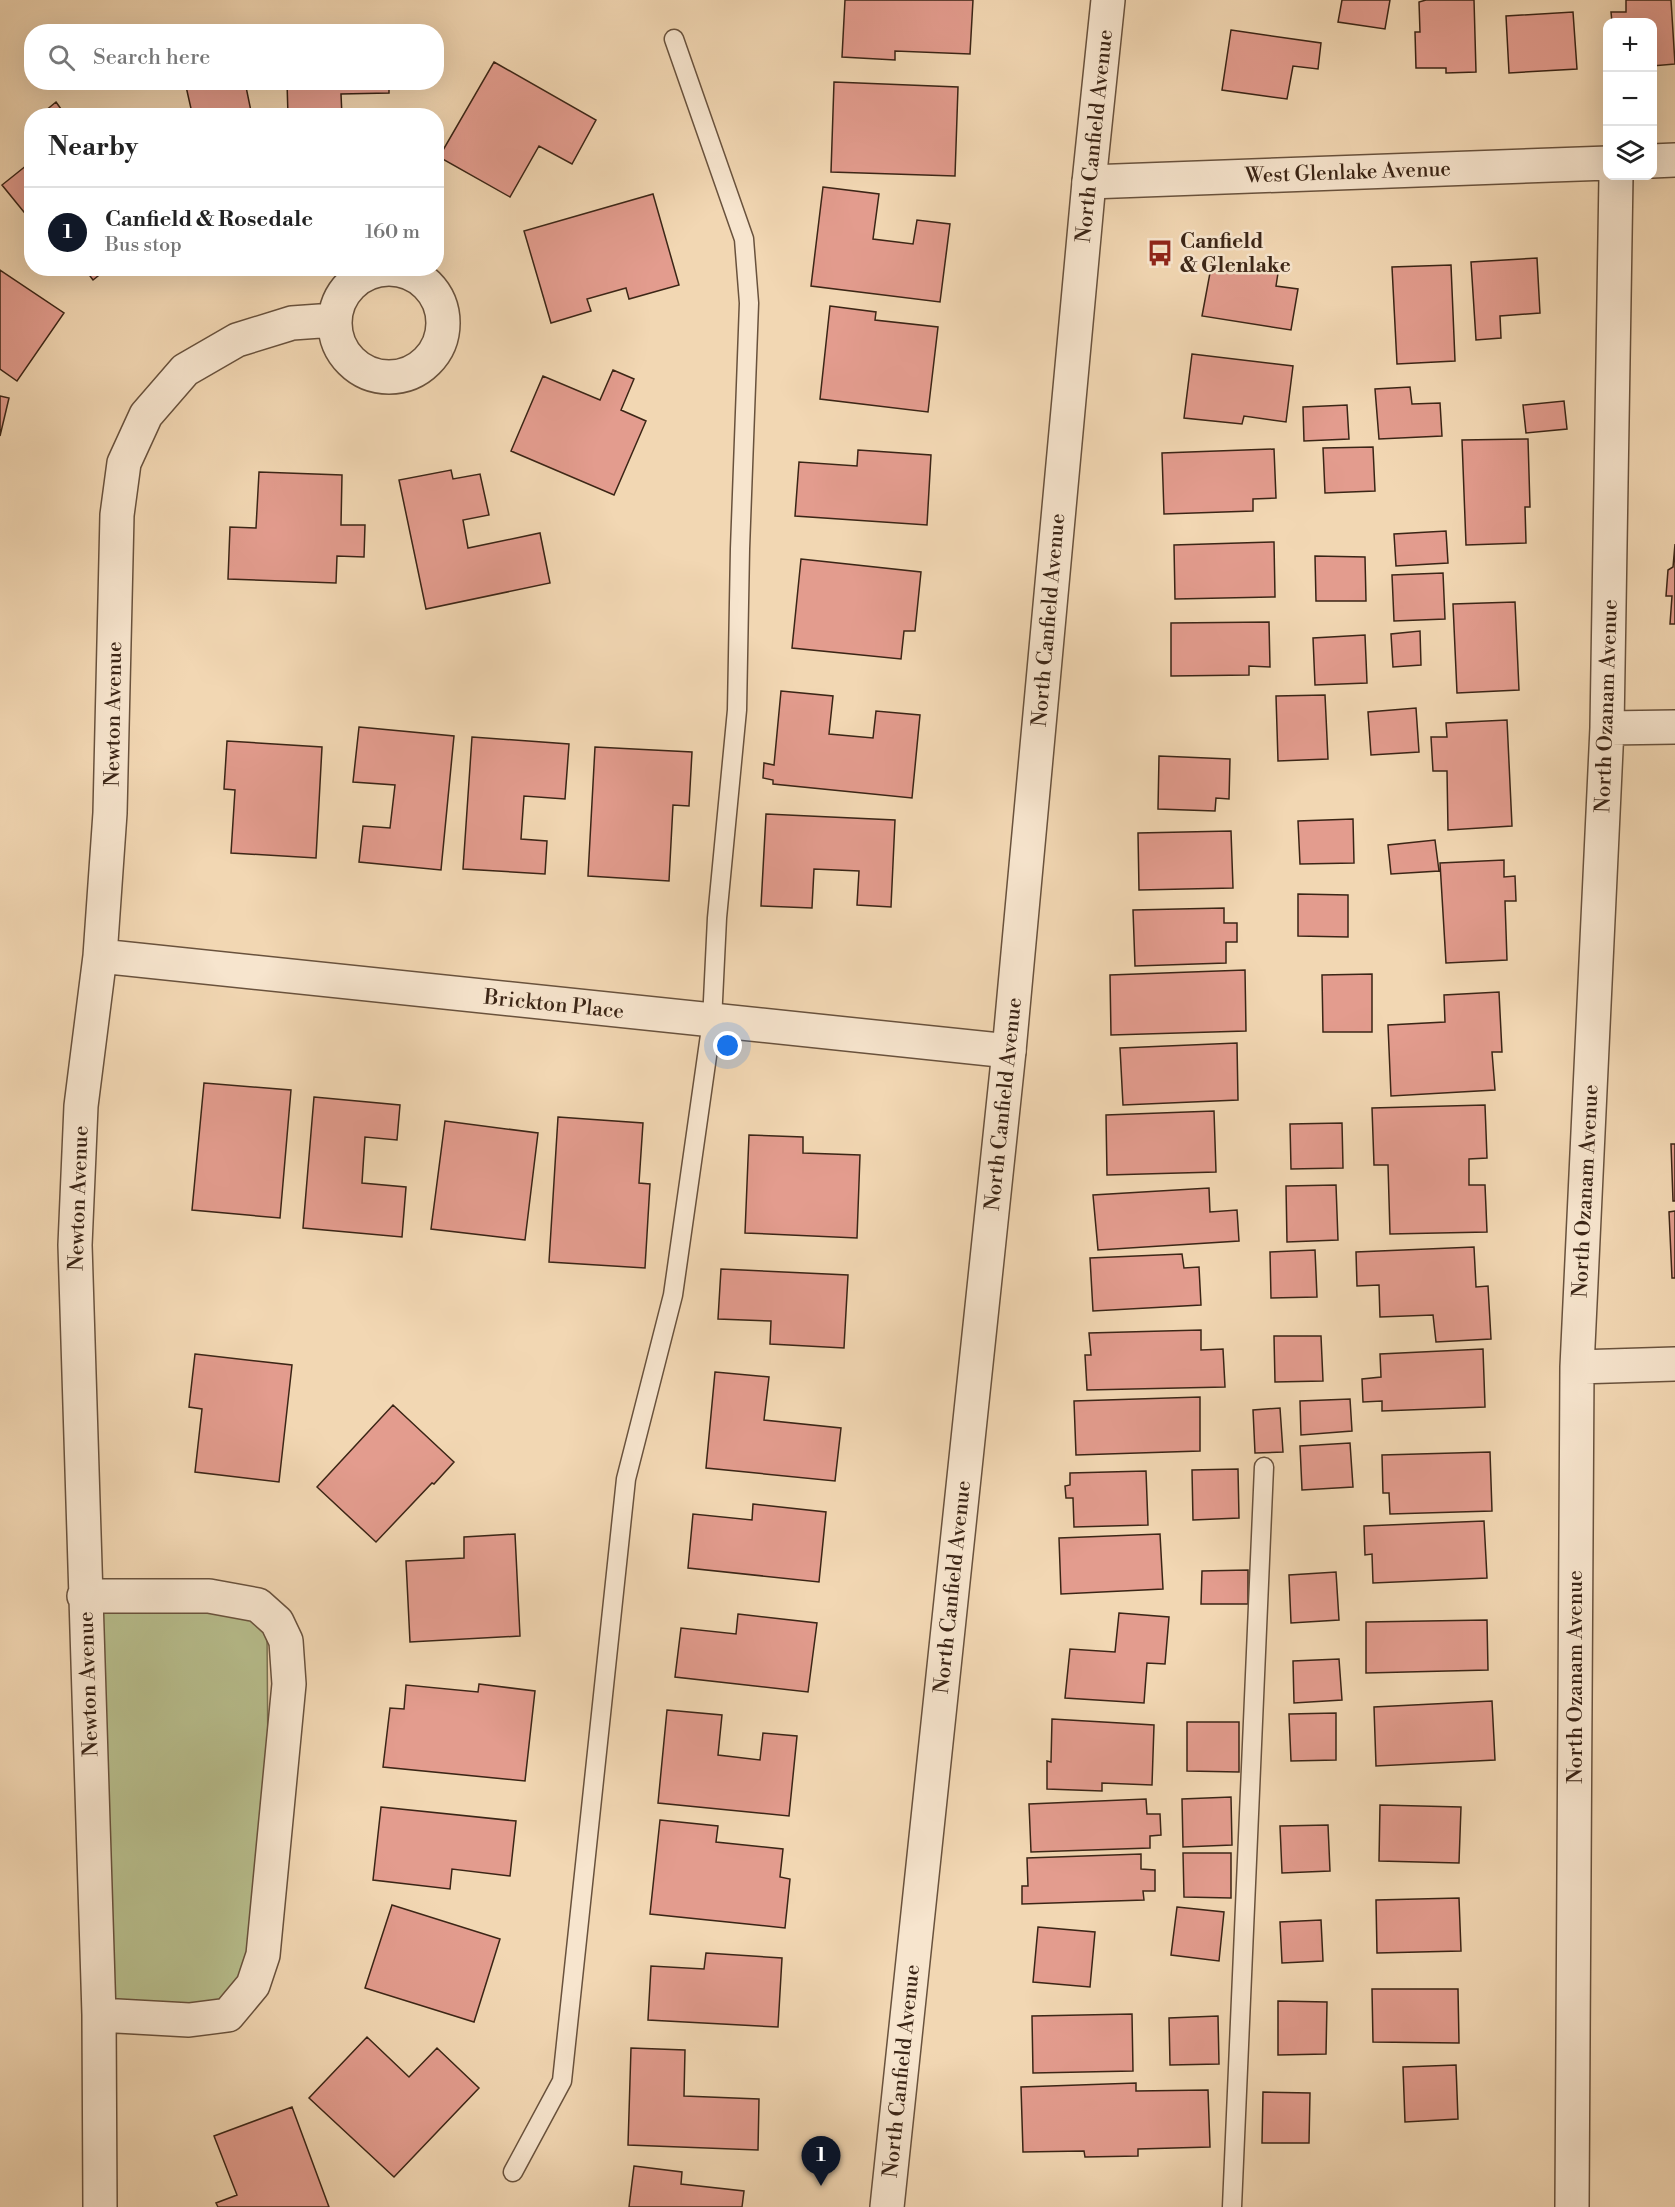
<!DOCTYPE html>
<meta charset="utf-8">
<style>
:root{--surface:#fff;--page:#f2f2f2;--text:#222;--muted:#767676;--line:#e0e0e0;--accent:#111827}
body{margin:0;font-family:"Libre Bodoni",serif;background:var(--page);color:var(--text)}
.controls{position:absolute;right:18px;top:18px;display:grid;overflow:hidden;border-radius:12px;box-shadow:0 6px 24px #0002}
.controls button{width:54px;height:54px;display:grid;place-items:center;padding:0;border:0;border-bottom:2px solid var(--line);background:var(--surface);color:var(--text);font:30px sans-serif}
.you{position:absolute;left:728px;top:1046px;width:21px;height:21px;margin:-15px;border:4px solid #fff;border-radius:50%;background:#1a73e8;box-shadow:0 0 0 9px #1a73e833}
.badge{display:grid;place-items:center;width:39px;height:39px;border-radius:50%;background:var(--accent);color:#fff;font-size:20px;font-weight:700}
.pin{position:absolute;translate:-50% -50px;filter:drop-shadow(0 2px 3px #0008)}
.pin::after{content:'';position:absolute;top:32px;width:21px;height:18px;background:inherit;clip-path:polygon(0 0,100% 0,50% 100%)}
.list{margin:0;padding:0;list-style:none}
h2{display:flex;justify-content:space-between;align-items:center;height:78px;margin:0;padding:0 24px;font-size:26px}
h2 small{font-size:20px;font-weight:400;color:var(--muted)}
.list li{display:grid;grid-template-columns:39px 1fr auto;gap:18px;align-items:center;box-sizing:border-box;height:90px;padding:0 24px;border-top:2px solid var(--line)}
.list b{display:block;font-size:22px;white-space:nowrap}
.list p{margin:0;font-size:20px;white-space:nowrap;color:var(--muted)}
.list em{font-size:20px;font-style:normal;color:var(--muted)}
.icon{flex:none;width:33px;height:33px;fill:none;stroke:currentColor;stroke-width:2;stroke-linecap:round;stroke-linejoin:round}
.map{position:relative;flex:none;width:1675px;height:2207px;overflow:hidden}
.search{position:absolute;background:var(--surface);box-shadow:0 6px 24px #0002;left:24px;top:24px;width:420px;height:66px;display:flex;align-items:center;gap:15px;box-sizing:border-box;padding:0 21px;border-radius:24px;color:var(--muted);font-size:22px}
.panel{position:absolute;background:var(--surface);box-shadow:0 6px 24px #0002;left:24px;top:108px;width:420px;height:168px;border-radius:24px}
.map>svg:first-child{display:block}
.green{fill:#b8bf8e;stroke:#7a7252;stroke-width:1.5}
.building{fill:#e39c8e;stroke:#3b2516;stroke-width:1.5}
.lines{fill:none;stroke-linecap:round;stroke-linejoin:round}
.service-casing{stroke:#69523d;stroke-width:21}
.minor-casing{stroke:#69523d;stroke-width:36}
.tertiary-casing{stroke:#69523d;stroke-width:36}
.service{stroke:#f7e5ce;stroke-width:18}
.minor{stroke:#f7e5ce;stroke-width:33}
.tertiary{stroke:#f7e5ce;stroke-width:33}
.labels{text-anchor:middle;stroke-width:5;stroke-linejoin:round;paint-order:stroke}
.street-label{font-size:21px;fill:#3b2516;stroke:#f7e5ce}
.poi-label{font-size:21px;font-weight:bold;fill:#3b2516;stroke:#f7e5ce;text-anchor:start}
</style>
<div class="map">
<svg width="1675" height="2207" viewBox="0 0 1675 2207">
<rect width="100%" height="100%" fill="#f2d7b3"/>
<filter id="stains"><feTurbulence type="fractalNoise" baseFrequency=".00333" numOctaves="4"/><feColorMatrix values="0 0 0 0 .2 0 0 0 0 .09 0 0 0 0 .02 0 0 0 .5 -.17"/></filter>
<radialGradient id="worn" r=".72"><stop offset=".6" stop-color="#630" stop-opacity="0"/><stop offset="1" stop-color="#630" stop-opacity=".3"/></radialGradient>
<!-- green -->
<path class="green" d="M 238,1603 L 267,1633 L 269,1904 L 228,2015 L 99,2015 L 85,1608 Z"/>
<!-- building -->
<path class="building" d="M 845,0 L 973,0 L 970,54 L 895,51 L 895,60 L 842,57 Z
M 1342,0 L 1390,0 L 1385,29 L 1338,22 Z
M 1426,0 L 1474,0 L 1476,72 L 1446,73 L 1446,68 L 1416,68 L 1415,32 L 1420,32 L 1419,2 Z
M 1626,0 L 1671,0 L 1675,64 L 1652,66 L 1652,22 L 1612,22 L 1611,12 L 1626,12 Z
M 1573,12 L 1577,69 L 1509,73 L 1506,16 Z
M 1231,30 L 1321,43 L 1318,69 L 1293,66 L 1287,99 L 1222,90 Z
M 494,62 L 596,120 L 572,164 L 539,146 L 510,197 L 439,157 Z
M 185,82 L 245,82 L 252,116 L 181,116 L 192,113 Z
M 287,82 L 389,82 L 389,93 L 341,94 L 342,116 L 288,116 Z
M 834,82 L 958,87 L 955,176 L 831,172 Z
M 56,102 L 66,116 L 39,116 Z
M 32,161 L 32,222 L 2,185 Z
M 823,187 L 879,194 L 873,239 L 913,244 L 917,220 L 950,224 L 940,302 L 811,286 Z
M 653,194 L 679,285 L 629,299 L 626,288 L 587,299 L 591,311 L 551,323 L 524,231 Z
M 1537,258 L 1540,313 L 1500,316 L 1501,338 L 1476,340 L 1471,262 Z
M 1212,262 L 1278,273 L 1276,286 L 1298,289 L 1291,330 L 1202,316 Z
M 1451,265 L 1455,361 L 1397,364 L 1392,267 Z
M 84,268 L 108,268 L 93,280 Z
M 0,270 L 64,313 L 17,381 L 0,369 Z
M 830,306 L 876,312 L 875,320 L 938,327 L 928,412 L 820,399 Z
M 1192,354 L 1293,366 L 1286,422 L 1244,416 L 1242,424 L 1184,418 Z
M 613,370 L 634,379 L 621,410 L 646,421 L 614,495 L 511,451 L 543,376 L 600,400 Z
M 1410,387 L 1412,404 L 1440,403 L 1442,436 L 1379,439 L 1375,389 Z
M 0,396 L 9,398 L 0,436 Z
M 1564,401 L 1567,429 L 1526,433 L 1523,405 Z
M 1347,405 L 1349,439 L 1304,441 L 1303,407 Z
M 1528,439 L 1530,507 L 1525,507 L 1526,543 L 1466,545 L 1462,440 Z
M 1373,447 L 1375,491 L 1325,493 L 1323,448 Z
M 1274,449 L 1276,498 L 1253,499 L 1253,511 L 1164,514 L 1162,453 Z
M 858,450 L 931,455 L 927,525 L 795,516 L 799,462 L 857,466 Z
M 451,470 L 453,479 L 480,474 L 489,515 L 463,520 L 468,548 L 540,533 L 550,583 L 426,609 L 399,480 Z
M 259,472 L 342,475 L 341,525 L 365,525 L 364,557 L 337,556 L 336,583 L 228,579 L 230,527 L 256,528 Z
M 1446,531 L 1448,563 L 1396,566 L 1394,534 Z
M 1274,542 L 1275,597 L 1175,599 L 1174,545 Z
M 1675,544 L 1675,624 L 1670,624 L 1672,596 L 1666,596 L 1668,570 L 1673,567 Z
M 1315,556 L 1365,557 L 1366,601 L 1316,601 Z
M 801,559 L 921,572 L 915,631 L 904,631 L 901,659 L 792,648 Z
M 1443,573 L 1445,619 L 1394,621 L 1392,575 Z
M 1515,602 L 1519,690 L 1457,693 L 1453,604 Z
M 1269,622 L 1270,667 L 1249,666 L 1249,675 L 1171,676 L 1171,623 Z
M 1420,631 L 1421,665 L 1393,667 L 1391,634 Z
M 1365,635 L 1367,683 L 1315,685 L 1313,638 Z
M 781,691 L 833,696 L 829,734 L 873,738 L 876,711 L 920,715 L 912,798 L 773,784 L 773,780 L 763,778 L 764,763 L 774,765 Z
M 1325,695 L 1328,759 L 1278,761 L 1276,696 Z
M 1416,708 L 1419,752 L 1371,755 L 1368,712 Z
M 1507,720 L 1512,826 L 1448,830 L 1447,771 L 1433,771 L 1431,737 L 1447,737 L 1446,723 Z
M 359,727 L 454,736 L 441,870 L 359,862 L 363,826 L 390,828 L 395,785 L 353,782 Z
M 472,737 L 569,744 L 565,799 L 524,796 L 521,839 L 547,841 L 545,874 L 463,869 Z
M 227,741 L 322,747 L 316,858 L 231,853 L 235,790 L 224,789 Z
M 595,747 L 692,752 L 689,806 L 673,805 L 669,881 L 588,876 Z
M 1159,756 L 1230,759 L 1229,799 L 1216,798 L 1215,811 L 1158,809 Z
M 766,814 L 895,820 L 891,907 L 857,905 L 859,871 L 814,869 L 812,908 L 761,906 Z
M 1353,819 L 1354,863 L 1300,864 L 1298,821 Z
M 1231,831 L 1233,888 L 1139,890 L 1138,833 Z
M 1435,840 L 1439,871 L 1391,874 L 1388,845 Z
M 1504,860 L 1504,877 L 1515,876 L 1516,901 L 1505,901 L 1507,960 L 1446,963 L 1440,863 Z
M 1298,894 L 1348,895 L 1348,937 L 1298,936 Z
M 1224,908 L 1224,923 L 1237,923 L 1237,942 L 1226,942 L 1226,963 L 1135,966 L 1133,910 Z
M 1245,970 L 1246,1031 L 1111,1035 L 1110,975 Z
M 1372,974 L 1372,1032 L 1323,1032 L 1322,975 Z
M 1499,992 L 1502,1052 L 1492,1052 L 1495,1090 L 1391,1096 L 1388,1025 L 1445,1022 L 1444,995 Z
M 1237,1043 L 1238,1100 L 1123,1105 L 1120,1048 Z
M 204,1083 L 291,1090 L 280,1218 L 192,1210 Z
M 314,1097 L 400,1105 L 397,1140 L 365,1137 L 362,1183 L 406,1187 L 402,1237 L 303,1228 Z
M 1485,1105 L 1487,1158 L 1469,1159 L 1469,1185 L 1485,1185 L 1487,1232 L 1390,1234 L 1388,1165 L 1374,1165 L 1372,1108 Z
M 1214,1111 L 1216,1172 L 1107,1175 L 1106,1115 Z
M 558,1117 L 643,1123 L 639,1183 L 650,1184 L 645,1268 L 549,1262 Z
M 445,1121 L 538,1133 L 525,1240 L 431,1229 Z
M 1342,1123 L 1343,1168 L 1291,1169 L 1290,1124 Z
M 749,1135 L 803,1137 L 803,1153 L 860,1155 L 857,1238 L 745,1233 Z
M 1671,1144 L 1675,1144 L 1675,1201 L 1673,1201 Z
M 1336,1185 L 1338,1240 L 1287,1242 L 1286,1186 Z
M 1209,1188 L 1210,1212 L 1237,1210 L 1239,1241 L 1098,1250 L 1093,1195 Z
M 1675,1211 L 1675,1278 L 1672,1278 L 1669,1212 Z
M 1474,1247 L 1476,1287 L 1488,1286 L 1491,1339 L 1436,1342 L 1433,1315 L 1380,1317 L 1379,1285 L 1357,1286 L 1356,1252 Z
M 1315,1250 L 1317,1297 L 1271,1298 L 1270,1252 Z
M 1182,1254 L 1184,1268 L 1199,1267 L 1201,1305 L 1093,1311 L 1090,1258 Z
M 721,1269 L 848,1275 L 844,1348 L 770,1344 L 771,1321 L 718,1319 Z
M 1201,1330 L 1201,1350 L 1223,1349 L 1225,1387 L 1087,1390 L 1085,1355 L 1091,1355 L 1089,1333 Z
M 1274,1336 L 1321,1336 L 1323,1381 L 1275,1382 Z
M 1483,1349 L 1485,1407 L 1382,1411 L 1382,1401 L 1363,1402 L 1362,1379 L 1381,1377 L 1380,1354 Z
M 195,1354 L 292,1365 L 279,1482 L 195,1472 L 202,1409 L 189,1407 Z
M 715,1372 L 769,1377 L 764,1420 L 841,1428 L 835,1481 L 706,1468 Z
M 1200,1397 L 1200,1451 L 1076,1455 L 1074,1401 Z
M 1350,1399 L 1352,1431 L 1301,1435 L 1300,1401 Z
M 393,1405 L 454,1462 L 434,1484 L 432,1483 L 376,1542 L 317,1487 Z
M 1280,1408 L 1283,1452 L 1255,1453 L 1253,1410 Z
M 1350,1443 L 1353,1487 L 1302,1490 L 1300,1446 Z
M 1490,1452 L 1492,1511 L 1390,1514 L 1389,1493 L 1383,1493 L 1382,1455 Z
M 1238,1469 L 1239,1518 L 1193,1520 L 1192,1470 Z
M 1146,1471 L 1148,1525 L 1074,1527 L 1073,1498 L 1066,1498 L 1065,1486 L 1070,1485 L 1070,1473 Z
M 753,1504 L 826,1512 L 819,1582 L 688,1568 L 693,1514 L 752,1520 Z
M 1484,1521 L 1487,1578 L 1373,1583 L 1372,1554 L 1365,1555 L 1364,1526 Z
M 515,1534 L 520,1636 L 410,1642 L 406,1561 L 464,1558 L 464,1537 Z
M 1160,1534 L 1163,1589 L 1061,1594 L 1059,1538 Z
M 1248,1570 L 1248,1604 L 1201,1604 L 1202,1571 Z
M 1336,1572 L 1339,1620 L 1291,1623 L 1289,1575 Z
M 1119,1613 L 1169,1617 L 1165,1664 L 1147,1663 L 1144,1703 L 1065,1698 L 1070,1649 L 1115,1652 Z
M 738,1614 L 817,1623 L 808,1692 L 675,1677 L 681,1628 L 736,1634 Z
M 1487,1620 L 1488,1670 L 1366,1673 L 1366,1622 Z
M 1339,1659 L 1342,1700 L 1294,1703 L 1293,1661 Z
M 479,1684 L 535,1691 L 525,1781 L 383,1767 L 390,1708 L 404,1709 L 406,1685 L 478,1692 Z
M 1492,1701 L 1495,1760 L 1376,1766 L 1374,1707 Z
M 667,1710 L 722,1715 L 718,1755 L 760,1760 L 763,1733 L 797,1736 L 789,1816 L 658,1803 Z
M 1336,1713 L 1336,1760 L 1291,1761 L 1289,1714 Z
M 1052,1719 L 1154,1725 L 1152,1785 L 1102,1783 L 1102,1791 L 1047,1789 L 1047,1761 L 1051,1762 Z
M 1187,1722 L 1239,1722 L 1239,1772 L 1187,1771 Z
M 1231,1797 L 1232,1845 L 1183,1847 L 1182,1799 Z
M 1146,1799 L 1147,1814 L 1160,1814 L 1161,1835 L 1150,1836 L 1150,1848 L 1031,1852 L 1029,1804 Z
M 1380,1805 L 1461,1807 L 1459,1863 L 1379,1861 Z
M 381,1807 L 516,1821 L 510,1876 L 452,1869 L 450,1889 L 373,1880 Z
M 660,1820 L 718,1826 L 716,1842 L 783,1849 L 780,1877 L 790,1879 L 785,1928 L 650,1914 Z
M 1328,1825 L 1330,1871 L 1282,1873 L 1280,1826 Z
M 1183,1853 L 1231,1853 L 1231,1898 L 1184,1897 Z
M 1141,1854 L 1141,1869 L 1155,1870 L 1155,1891 L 1143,1891 L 1144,1900 L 1022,1904 L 1022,1886 L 1028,1886 L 1027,1858 Z
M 1459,1898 L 1461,1951 L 1377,1953 L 1376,1900 Z
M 392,1905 L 500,1939 L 474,2022 L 365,1988 Z
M 1177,1907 L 1224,1912 L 1219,1961 L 1171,1955 Z
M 1321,1920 L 1323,1961 L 1282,1963 L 1280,1922 Z
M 1038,1927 L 1095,1932 L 1090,1987 L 1033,1982 Z
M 706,1953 L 782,1958 L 778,2027 L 648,2020 L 651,1966 L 704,1969 Z
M 1372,1989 L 1458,1989 L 1459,2043 L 1373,2042 Z
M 1278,2001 L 1327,2002 L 1326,2054 L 1278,2055 Z
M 1132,2014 L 1133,2071 L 1033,2073 L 1032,2016 Z
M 1218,2016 L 1219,2064 L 1170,2065 L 1169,2018 Z
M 367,2037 L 409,2077 L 437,2048 L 479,2088 L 394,2177 L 309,2098 Z
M 631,2048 L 685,2050 L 684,2096 L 759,2099 L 758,2150 L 628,2145 Z
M 1456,2065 L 1458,2119 L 1405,2122 L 1403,2067 Z
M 1136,2083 L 1136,2091 L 1208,2090 L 1210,2147 L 1138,2149 L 1138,2156 L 1085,2157 L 1084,2151 L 1023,2152 L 1021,2087 Z
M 1263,2092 L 1310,2093 L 1309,2143 L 1262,2143 Z
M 292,2107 L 329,2207 L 218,2207 L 216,2203 L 237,2195 L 214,2136 Z
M 634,2166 L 682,2172 L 681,2184 L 744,2191 L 742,2207 L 629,2207 Z"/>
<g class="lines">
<!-- service casing -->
<g class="service-casing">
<path id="service" d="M 513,2172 L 562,2081 L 626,1479 L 673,1295 L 712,1021 L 717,918 L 737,710 L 740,549 L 749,303 L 744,239 L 674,39
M 1232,2207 L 1264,1467"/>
</g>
<!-- minor casing -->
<g class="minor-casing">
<path id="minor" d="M 1652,161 L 1675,160
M 1089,182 L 1608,163
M335 323a54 54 0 1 1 108 0a54 54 0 1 1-108 0Z
M 1607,728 L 1675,727
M 100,956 L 1009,1051
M 1577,1367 L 1675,1364
M 84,1596 L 209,1596 L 258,1605 L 277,1622 L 286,1641 L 289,1684 L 263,1955 L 253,1985 L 228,2015 L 189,2020 L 99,2015
M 100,2207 L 99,2015 L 75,1245 L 81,1106 L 100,956 L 110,813 L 117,515 L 124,463 L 146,415 L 185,370 L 237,340 L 292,323 L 334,320
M 1572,2207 L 1577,1367 L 1607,728 L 1616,176"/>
</g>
<!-- tertiary casing -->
<g class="tertiary-casing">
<path id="tertiary" d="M 887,2207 L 1009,1051 L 1089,182 L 1108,0"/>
</g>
<!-- service -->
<use href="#service" class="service"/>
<!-- minor -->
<use href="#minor" class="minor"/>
<!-- tertiary -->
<use href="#tertiary" class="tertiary"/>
</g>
<!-- icons -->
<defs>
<g id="bus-bare" transform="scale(2.07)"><path d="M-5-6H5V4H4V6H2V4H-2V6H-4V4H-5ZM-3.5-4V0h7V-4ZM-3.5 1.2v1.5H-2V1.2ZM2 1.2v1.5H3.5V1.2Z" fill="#8f2418" stroke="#f7e5ce" stroke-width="2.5" paint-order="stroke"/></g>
</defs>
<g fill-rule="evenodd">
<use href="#bus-bare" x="1160" y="253"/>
</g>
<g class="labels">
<!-- street labels -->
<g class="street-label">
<text transform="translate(1094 136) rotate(-84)" y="7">North Canfield Avenue</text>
<text transform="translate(1348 172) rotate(-2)" y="7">West Glenlake Avenue</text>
<text transform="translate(1048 620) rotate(-85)" y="7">North Canfield Avenue</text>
<text transform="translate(1606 706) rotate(-88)" y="7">North Ozanam Avenue</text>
<text transform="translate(113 714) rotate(-89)" y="7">Newton Avenue</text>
<text transform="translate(554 1004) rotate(6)" y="7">Brickton Place</text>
<text transform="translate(1003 1104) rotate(-84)" y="7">North Canfield Avenue</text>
<text transform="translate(1585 1191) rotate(-87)" y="7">North Ozanam Avenue</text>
<text transform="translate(78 1198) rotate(-88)" y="7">Newton Avenue</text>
<text transform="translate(952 1587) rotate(-84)" y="7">North Canfield Avenue</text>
<text transform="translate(1575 1677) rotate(-90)" y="7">North Ozanam Avenue</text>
<text transform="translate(88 1684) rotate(-92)" y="7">Newton Avenue</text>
<text transform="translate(901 2071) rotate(-84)" y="7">North Canfield Avenue</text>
</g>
<!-- poi labels -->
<g class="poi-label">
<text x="1180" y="248">Canfield<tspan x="1180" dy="24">&amp; Glenlake</tspan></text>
</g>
</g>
<rect width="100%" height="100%" filter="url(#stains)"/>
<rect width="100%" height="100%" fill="url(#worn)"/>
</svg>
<div class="controls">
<button>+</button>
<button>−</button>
<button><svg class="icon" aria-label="layers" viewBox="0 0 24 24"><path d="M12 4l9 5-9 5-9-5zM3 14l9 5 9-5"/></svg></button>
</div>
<div class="you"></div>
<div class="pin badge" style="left:821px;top:2186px">1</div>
<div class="search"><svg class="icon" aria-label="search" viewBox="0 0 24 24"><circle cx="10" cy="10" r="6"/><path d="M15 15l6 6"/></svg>Search here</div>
<section class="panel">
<h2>Nearby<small></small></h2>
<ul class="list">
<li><span class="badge">1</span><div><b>Canfield &amp; Rosedale</b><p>Bus stop</p></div><em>160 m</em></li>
</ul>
</section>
</div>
